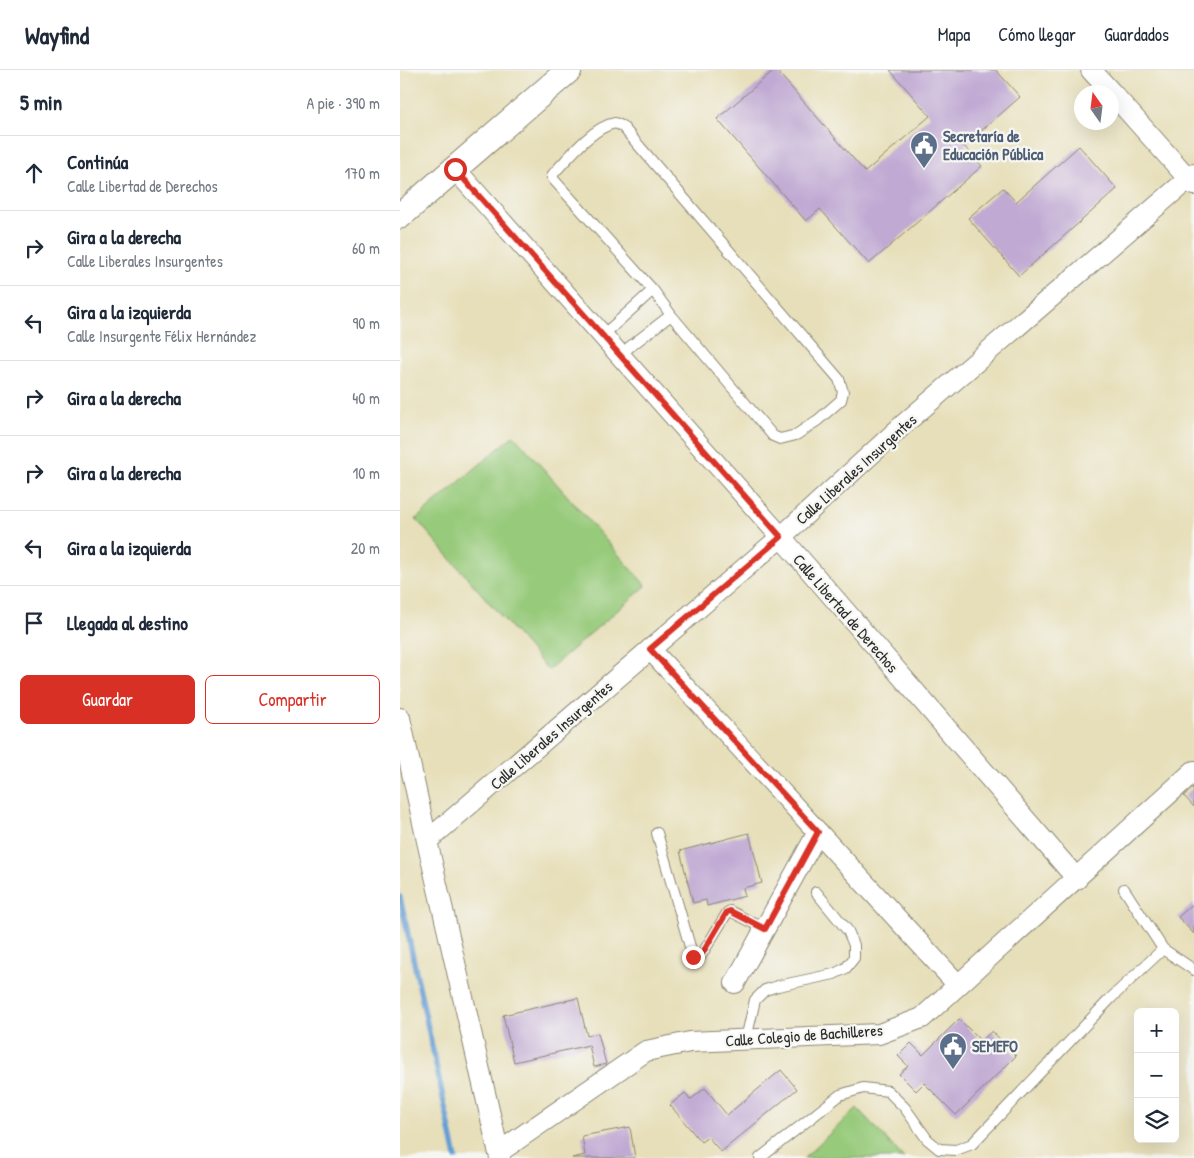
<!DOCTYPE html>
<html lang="es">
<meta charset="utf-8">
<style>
:root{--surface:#fff;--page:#f6f6f7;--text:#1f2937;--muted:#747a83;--line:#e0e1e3;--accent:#d93025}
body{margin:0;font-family:"Patrick Hand",sans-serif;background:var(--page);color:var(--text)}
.controls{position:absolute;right:15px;bottom:15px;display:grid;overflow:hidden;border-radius:8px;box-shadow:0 5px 20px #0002}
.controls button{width:45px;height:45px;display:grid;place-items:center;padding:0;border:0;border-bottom:1px solid var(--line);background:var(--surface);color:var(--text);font:25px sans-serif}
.compass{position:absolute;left:674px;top:15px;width:45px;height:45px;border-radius:50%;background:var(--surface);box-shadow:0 5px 20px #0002;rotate:346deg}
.stop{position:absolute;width:15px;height:15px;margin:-11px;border:4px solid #d93025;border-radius:50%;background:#fff}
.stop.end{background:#d93025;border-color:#fff;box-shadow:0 1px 5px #0008}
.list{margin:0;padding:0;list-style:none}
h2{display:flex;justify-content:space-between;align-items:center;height:65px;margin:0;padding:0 20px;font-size:21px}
h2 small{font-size:16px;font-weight:400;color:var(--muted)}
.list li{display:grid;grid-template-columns:32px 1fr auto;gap:15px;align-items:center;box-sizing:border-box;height:75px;padding:0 20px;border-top:1px solid var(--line)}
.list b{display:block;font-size:19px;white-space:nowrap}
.list p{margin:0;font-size:16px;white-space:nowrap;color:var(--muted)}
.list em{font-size:16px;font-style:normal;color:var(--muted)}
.actions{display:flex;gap:10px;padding:15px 20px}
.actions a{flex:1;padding:11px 0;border:1px solid var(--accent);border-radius:8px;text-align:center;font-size:18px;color:var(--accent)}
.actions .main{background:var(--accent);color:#fff}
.icon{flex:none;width:28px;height:28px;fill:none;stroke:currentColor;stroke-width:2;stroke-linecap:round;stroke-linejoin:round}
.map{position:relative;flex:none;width:794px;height:1088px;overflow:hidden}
header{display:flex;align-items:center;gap:30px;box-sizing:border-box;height:70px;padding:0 25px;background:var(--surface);border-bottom:1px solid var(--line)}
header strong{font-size:24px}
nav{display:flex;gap:28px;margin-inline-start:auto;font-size:18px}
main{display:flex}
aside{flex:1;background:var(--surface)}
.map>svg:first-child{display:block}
.green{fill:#97ca7a;stroke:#617a52}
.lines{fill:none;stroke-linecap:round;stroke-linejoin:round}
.stream{stroke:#649ed3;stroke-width:5.5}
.building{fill:#c0a9d3}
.service-casing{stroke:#898572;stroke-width:12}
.minor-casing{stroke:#898572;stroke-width:22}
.tertiary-casing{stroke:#898572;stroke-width:27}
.service{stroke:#fff;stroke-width:10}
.minor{stroke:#fff;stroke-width:20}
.tertiary{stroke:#fff;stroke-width:25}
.route{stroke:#d93025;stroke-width:6}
.labels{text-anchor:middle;stroke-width:4.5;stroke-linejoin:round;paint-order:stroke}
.service-label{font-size:16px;font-weight:bold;fill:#4e5e75;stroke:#f6f6f2;text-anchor:start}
.street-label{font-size:16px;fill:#2b2b2b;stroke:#f6f6f2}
</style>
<header>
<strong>Wayfind</strong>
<nav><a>Mapa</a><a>Cómo llegar</a><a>Guardados</a></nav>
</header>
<main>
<aside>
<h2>5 min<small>A pie · 390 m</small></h2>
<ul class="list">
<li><svg class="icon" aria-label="ahead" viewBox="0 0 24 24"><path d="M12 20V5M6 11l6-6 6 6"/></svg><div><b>Continúa</b><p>Calle Libertad de Derechos</p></div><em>170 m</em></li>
<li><svg class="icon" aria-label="right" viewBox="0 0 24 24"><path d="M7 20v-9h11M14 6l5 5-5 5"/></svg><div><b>Gira a la derecha</b><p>Calle Liberales Insurgentes</p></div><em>60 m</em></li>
<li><svg class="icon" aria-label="left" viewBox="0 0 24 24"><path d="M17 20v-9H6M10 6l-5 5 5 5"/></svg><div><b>Gira a la izquierda</b><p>Calle Insurgente Félix Hernández</p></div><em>90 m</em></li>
<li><svg class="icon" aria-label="right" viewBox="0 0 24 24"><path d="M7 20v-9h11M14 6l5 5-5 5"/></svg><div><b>Gira a la derecha</b></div><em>40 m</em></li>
<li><svg class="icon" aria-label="right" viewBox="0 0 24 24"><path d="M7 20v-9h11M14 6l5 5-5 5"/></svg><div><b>Gira a la derecha</b></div><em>10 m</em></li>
<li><svg class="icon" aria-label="left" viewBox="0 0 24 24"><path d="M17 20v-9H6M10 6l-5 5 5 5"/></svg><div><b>Gira a la izquierda</b></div><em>20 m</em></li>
<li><svg class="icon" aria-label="arrive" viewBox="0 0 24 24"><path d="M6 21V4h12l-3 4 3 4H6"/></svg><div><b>Llegada al destino</b></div></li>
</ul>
<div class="actions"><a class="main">Guardar</a><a>Compartir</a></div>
</aside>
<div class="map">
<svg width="794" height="1088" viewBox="0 0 794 1088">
<rect width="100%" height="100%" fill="#f6f6f2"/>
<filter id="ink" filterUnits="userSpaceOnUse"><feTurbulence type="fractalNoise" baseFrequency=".02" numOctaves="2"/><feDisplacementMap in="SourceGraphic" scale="10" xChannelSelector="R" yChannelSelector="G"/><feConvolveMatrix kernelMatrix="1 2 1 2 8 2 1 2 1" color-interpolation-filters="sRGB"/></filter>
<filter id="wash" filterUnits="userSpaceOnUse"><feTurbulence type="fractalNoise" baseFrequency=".0096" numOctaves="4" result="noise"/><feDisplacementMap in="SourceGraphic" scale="20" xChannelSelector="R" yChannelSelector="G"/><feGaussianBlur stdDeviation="1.12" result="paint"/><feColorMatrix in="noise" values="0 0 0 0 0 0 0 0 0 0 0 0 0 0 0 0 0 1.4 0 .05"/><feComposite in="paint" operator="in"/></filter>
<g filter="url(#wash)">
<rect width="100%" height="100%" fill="#e7dfb9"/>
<!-- green -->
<path class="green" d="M 114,365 L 246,516 L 148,600 L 16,449 Z
M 457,1038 L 504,1088 L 404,1088 Z"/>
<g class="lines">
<!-- stream -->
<path class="stream" d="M 0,827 L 56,1088"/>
</g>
<g id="blocks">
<!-- building -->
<path class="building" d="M 374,0 L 376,0 L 465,102 L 530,46 L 490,0 L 596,0 L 620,27 L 564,76 L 582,96 L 469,194 L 420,139 L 406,151 L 317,49 Z
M 679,76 L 717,119 L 619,206 L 568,148 L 603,118 L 616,132 Z
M 794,717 L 794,737 L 784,726 Z
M 349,763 L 362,813 L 343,818 L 345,826 L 307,836 L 306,830 L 293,833 L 280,781 Z
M 794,833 L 794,864 L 778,847 Z
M 178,928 L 187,966 L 198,963 L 206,994 L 194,997 L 189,975 L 114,992 L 103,945 Z
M 559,949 L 581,971 L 592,961 L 616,986 L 556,1045 L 524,1013 L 516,1021 L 499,1004 L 508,996 L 498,986 L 511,973 L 523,985 Z
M 381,1000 L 397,1019 L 321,1082 L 308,1067 L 301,1072 L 270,1035 L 285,1023 L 290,1030 L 305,1018 L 327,1045 Z
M 230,1057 L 235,1088 L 172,1088 L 185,1085 L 182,1066 Z"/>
</g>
</g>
<g filter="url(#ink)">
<use href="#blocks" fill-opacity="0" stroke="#898572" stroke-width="1"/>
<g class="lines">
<!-- service casing -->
<g class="service-casing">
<path id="service" d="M 215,53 L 222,56 L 439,309 L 443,322 L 441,330 L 418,350 L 396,365 L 380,369 L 373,366 L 271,245 L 253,220 L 154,110 L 152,107 L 154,103 C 169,87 193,57 215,53 Z
M 202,266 L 253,220
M 219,285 L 271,245
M 257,763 L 293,887 L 295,890 L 299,889 L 327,843 L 330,841 L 365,859
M 724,819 L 763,879
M 346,969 L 355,930 L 365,920 L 378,916 L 434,904 L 446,898 L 454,888 L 454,875 L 448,861 L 416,822
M 360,1088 L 440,1025 L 463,1018 L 488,1021 L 505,1038 L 527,1069 L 539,1079 L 556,1080 L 572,1074 L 711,928 L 763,879 L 794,900"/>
</g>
<!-- minor casing -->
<g class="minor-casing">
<path id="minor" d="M 691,0 L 711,22
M 712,23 L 794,115
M 55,99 L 381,467 L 677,809
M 250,579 L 558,915
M 0,648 L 27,771 L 100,1088
M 27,771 L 381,467 L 504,354 L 794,104
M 335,913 L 418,762
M 99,1082 L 246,981 L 290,972 L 479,964 L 522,948 L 794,701"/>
</g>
<!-- tertiary casing -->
<g class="tertiary-casing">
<path id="tertiary" d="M 0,146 L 169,0"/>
</g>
<!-- service -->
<use href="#service" class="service"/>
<!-- minor -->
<use href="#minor" class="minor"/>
<!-- tertiary -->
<use href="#tertiary" class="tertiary"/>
</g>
</g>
<g class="lines" filter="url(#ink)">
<!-- route -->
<path class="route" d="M 55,99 L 381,467 L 250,579 L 418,762 L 365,859 L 330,841 L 327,842 L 299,889 L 296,890 L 293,887"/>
</g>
<!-- icons -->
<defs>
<g id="civic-pin" transform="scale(1.4375)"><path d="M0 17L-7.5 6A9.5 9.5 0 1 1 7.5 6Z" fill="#5c6f8a" stroke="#f6f6f2"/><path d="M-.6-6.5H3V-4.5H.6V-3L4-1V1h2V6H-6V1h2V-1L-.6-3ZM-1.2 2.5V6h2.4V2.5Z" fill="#fff"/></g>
</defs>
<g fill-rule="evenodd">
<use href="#civic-pin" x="524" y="75"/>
<use href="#civic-pin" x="553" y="976"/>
</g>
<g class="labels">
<!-- service labels -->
<g class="service-label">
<text x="543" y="72">Secretaría de<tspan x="543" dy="18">Educación Pública</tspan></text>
<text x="572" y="982">SEMEFO</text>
</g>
<!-- street labels -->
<g class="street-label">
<text transform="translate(456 399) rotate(-42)" y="6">Calle Liberales Insurgentes</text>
<text transform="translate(446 543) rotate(49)" y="6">Calle Libertad de Derechos</text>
<text transform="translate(151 665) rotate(-41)" y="6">Calle Liberales Insurgentes</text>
<text transform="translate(404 965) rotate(-4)" y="6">Calle Colegio de Bachilleres</text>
</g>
</g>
</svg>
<div class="controls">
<button>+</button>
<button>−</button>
<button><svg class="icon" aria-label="layers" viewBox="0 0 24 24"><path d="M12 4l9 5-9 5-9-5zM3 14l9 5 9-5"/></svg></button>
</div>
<svg class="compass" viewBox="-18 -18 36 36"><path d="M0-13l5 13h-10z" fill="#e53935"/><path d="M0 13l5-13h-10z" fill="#747a83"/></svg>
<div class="stop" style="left:55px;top:99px"></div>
<div class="stop end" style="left:293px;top:887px"></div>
</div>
</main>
